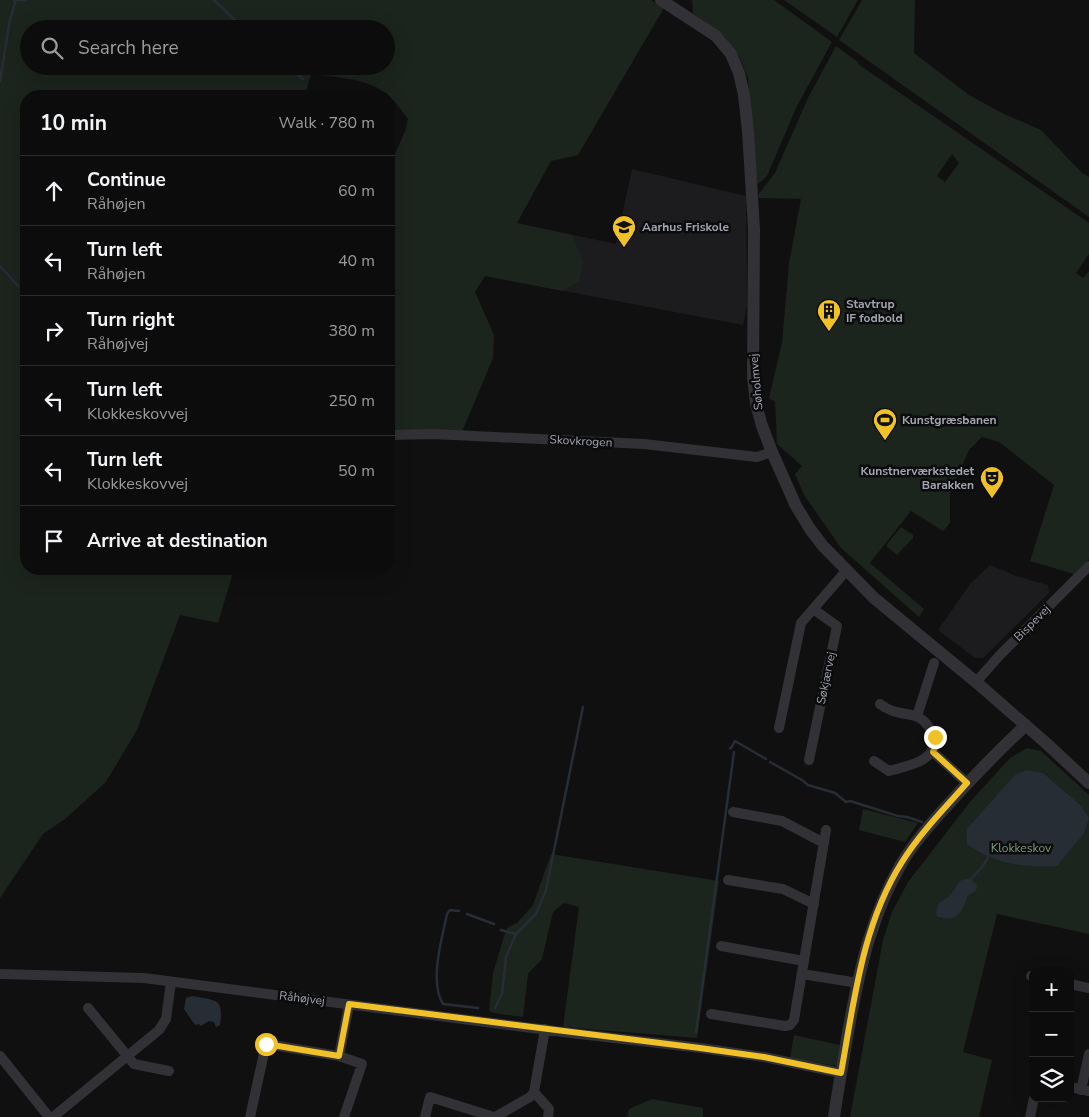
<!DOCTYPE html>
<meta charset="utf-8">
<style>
:root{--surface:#0c0c0d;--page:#1a1a1b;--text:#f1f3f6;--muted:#9a9b9d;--line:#2c2c2e}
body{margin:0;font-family:"Nunito Sans",sans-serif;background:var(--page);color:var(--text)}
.controls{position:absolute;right:15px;bottom:15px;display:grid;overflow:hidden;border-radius:10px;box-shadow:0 5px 20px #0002}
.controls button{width:45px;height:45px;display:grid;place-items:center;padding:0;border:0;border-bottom:1px solid var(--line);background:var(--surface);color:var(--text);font:25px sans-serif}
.stop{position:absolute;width:15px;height:15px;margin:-11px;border:4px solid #f1c128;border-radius:50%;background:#fff}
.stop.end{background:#f1c128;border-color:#fff;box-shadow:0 1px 5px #0008}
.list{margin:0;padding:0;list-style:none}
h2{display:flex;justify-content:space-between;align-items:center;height:65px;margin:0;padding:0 20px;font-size:21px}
h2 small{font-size:16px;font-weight:400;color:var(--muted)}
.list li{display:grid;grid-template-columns:32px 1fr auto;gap:15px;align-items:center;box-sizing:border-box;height:70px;padding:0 20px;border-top:1px solid var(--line)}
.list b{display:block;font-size:19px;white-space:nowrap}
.list p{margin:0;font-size:16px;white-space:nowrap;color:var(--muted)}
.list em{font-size:16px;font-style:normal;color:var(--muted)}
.icon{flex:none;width:28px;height:28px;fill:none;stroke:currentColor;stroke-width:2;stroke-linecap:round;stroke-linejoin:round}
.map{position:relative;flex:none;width:1089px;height:1117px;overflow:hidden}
.search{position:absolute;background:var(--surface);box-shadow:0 5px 20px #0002;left:20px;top:20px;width:375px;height:55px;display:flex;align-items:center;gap:12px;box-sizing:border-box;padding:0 18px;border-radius:28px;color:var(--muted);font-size:19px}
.panel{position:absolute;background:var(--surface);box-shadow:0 5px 20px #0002;left:20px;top:90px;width:375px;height:485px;border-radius:20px}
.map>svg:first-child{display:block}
.built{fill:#1c1c1e}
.green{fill:#1c241e;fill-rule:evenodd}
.water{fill:#272d35}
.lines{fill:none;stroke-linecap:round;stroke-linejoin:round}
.stream{stroke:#272d35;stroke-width:2.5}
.minor{stroke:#313136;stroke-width:10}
.tertiary{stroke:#313136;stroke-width:12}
.route{stroke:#f1c128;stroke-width:6}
.labels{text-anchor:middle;stroke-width:5;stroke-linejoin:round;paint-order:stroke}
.poi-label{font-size:12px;font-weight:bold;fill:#a1a5b2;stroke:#0b0b0c;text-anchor:start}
.street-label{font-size:12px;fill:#a1a5b2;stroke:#0b0b0c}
.park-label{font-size:12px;fill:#779e7d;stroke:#0b0b0c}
</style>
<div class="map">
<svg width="1089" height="1117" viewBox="0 0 1089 1117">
<rect width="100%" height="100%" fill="#101011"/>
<!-- built -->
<path class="built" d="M 632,169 L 746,196 L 747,307 L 743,325 L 485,276 L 516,223 L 616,244 Z
M 990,565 L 1016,576 L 1048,585 L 1049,593 L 983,658 L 975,658 L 938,630 L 970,584 Z"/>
<!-- green -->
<path class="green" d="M 0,0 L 651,0 L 664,8 L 578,155 L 551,161 L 517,223 L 572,235 L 583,261 L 579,281 L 563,291 L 485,276 L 475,292 L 494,335 L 493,358 L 462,432 L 389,431 L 389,168 L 405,131 L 408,119 C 401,110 394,99 384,92 C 365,78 334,77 311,74 L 305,96 L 26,96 L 26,569 L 234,569 L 218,623 L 180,615 L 137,730 L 106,782 L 65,819 L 43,834 L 0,898 ZM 29,29 L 386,29 L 386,66 L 29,66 Z
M 692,0 L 774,0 L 832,42 L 797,106 L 767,176 L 758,184 L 756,181 L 748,78 L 739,56 L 724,36 L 693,13 Z
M 784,0 L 858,0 L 837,37 Z
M 862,0 L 915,0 L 914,53 L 969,95 L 1002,113 L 1041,130 L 1082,173 L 1089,177 L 1089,217 L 839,40 Z
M 836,46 L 858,62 L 858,64 L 1089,223 L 1089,254 L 1076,273 L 1083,278 L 1089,271 L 1089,559 L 1074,574 L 1030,561 L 1054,485 L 999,442 L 982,437 L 969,450 L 950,493 L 950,523 L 943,531 L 911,511 L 870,563 L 924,609 L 919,617 L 841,548 L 804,495 L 795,474 L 802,466 L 777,444 L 775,402 L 769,398 L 782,343 L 789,263 L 801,199 L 759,198 L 758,195 L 775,173 L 808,98 ZM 952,154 L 959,163 L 945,182 L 937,176 Z
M 901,527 L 913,535 L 913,538 L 897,555 L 887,547 L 887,544 Z
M 1027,748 L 1041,751 L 1089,795 L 1089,934 L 997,914 L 963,1052 L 992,1060 L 979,1117 L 850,1117 L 883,940 L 892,912 L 908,882 L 970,802 L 1010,758 Z
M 863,809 L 918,823 L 905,842 L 859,830 Z
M 551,854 L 719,881 L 697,1038 L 563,1027 L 579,907 L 564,903 L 554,911 L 552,916 L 542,959 L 528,974 L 523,1017 L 493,1013 L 489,1010 L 493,973 L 505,933 L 508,927 L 517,923 L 533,905 Z
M 794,1035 L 840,1045 L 836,1066 L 790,1058 Z
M 652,1099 L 703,1108 L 703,1117 L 627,1117 L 629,1109 Z"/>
<!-- water -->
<path class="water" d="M 1026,770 L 1043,773 L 1080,805 L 1089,818 L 1084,833 L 1057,866 C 1025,868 994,864 967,844 L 967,829 L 1015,775 Z
M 965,879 L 971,879 L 977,885 L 976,891 L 968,895 C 962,912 957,924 937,916 L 936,912 L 939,903 L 950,896 L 960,881 Z
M 192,996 C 216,1001 224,997 220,1025 L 216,1027 L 214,1022 L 209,1021 L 201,1026 L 199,1024 L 195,1025 L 184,1009 L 186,998 Z"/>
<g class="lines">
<!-- stream -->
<path class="stream" d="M 14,0 L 26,0
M 214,0 L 244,29
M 288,66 L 293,71
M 298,75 L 303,79
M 0,81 L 10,19 L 16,0
M 0,266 L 18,286
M 730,748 L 731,748 L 735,741 L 766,759
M 770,762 L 802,780 L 808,785 L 835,793 L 846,802 L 850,801 L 898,816 L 907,817 L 922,822
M 971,879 L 983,866 L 988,857
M 459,911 L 450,910 L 447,914 C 442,938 429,982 443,1004 L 478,1008
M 467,914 L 494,924
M 501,930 L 516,934
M 495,1008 L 502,994 L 506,957 L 516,934 L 536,914 L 546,890 L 583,707
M 696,1033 L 734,752"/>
<!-- minor -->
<path class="minor" d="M 389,435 L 433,434 L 644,444 L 757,457 L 772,452
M 976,682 L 1000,655 L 1089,566
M 917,716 L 934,663
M 779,728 L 801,623 L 846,571
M 933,752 L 967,783
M 809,760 L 837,626 L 813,609
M 874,761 L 889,771 C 907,766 929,763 936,744 C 934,733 926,719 915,716 C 901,712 893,714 880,704
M 733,812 L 782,821 L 824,843
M 728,880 L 783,889 L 814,904
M 721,946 L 804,961
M 0,974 L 144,978 L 571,1033 L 701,1048 L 764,1057 L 841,1073
M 802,974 L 858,983
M 1031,976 L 1033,976
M 1070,984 L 1089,988
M 88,1008 L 134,1064 L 169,1071
M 711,1014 L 785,1026 L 790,1025 L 794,1020 L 826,830
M 0,1056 L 49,1117
M 339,1056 L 349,1005
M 1070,1087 L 1089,1091
M 1081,1090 L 1089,1054
M 534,1092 L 549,1109 L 548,1117
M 53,1117 L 159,1030 L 166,1019 L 171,982
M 250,1117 L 266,1044 L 339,1056 L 362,1064 L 344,1117
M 425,1117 L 430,1097 L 494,1117
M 495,1117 L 530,1097 L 534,1092 L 545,1029
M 1030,1117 L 1034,1098"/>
<!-- tertiary -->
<path class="tertiary" d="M 661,0 L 716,36 L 731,54 L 739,73 L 744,95 L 748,131 L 754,229 L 753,377 L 756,404 L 762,426 L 772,452 L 796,506 L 810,529 L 823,546 L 874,598 L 976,682 L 1046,743 L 1089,783
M 834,1117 C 839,1083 845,1050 851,1016 C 861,963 873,913 900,866 C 912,845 928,827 944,809 C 970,780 997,752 1026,725"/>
</g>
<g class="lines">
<!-- route -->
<path class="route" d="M 266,1044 L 339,1056 L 349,1004 L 700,1048 L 764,1057 L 841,1073 C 854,1002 862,925 902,862 C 920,833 944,809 967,783 L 933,752 L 936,744 L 935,737"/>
</g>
<!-- icons -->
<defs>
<g id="school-pin" transform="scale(1.25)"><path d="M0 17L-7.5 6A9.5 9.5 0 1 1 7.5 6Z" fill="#f1c128" stroke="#0b0b0c"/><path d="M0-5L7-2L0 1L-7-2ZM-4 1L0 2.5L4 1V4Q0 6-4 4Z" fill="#111"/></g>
<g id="building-pin" transform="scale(1.25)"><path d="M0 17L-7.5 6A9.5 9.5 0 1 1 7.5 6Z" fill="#f1c128" stroke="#0b0b0c"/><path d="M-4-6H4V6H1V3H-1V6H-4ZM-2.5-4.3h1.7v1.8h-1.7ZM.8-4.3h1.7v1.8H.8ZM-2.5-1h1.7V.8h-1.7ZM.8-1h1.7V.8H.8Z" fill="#111"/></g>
<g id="stadium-pin" transform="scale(1.25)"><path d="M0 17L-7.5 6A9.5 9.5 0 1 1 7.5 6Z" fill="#f1c128" stroke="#0b0b0c"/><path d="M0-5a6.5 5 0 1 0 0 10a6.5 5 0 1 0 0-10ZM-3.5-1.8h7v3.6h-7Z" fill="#111"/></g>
<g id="theatre-pin" transform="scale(1.25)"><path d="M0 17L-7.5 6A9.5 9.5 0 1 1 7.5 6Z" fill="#f1c128" stroke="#0b0b0c"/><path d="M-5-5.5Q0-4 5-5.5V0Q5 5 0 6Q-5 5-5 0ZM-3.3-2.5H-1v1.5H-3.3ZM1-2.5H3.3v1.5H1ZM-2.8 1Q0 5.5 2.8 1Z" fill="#111"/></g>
</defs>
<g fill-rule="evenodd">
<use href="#school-pin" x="624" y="227"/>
<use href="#building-pin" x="829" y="311"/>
<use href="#stadium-pin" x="885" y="420"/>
<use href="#theatre-pin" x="992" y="478"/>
</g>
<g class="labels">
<!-- poi labels -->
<g class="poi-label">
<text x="642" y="231">Aarhus Friskole</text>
<text x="846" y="308">Stavtrup<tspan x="846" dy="14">IF fodbold</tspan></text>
<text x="902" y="424">Kunstgræsbanen</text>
<text x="974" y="475" text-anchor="end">Kunstnerværkstedet<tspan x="974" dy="14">Barakken</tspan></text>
</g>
<!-- street labels -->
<g class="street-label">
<text transform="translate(756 382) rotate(-95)" y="4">Søholmvej</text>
<text transform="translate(581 441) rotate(3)" y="4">Skovkrogen</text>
<text transform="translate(1032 623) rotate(-45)" y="4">Bispevej</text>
<text transform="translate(826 678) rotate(-78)" y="4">Søkjærvej</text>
<text transform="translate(302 998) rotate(7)" y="4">Råhøjvej</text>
</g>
<!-- park labels -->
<g class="park-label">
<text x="1021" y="852">Klokkeskov</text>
</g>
</g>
</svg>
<div class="controls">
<button>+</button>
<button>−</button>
<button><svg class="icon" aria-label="layers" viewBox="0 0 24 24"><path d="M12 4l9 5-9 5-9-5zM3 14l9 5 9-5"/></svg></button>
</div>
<div class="stop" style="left:266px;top:1044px"></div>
<div class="stop end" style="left:935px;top:737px"></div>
<div class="search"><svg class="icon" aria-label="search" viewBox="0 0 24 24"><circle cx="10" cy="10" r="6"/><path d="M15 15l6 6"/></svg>Search here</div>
<section class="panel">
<h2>10 min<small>Walk · 780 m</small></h2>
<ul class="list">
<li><svg class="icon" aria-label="ahead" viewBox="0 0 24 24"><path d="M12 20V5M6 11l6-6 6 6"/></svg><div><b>Continue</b><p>Råhøjen</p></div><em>60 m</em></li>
<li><svg class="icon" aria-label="left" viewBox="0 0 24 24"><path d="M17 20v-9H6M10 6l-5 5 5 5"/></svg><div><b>Turn left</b><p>Råhøjen</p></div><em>40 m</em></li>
<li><svg class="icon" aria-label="right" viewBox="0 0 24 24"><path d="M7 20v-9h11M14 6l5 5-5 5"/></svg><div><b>Turn right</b><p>Råhøjvej</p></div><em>380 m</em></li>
<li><svg class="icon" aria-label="left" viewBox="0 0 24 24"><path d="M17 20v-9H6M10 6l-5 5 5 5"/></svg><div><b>Turn left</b><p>Klokkeskovvej</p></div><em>250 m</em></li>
<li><svg class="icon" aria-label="left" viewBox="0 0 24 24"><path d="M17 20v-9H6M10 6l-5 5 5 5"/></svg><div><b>Turn left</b><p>Klokkeskovvej</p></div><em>50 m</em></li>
<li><svg class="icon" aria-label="arrive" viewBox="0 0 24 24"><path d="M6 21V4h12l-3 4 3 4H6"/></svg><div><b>Arrive at destination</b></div></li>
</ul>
</section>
</div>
